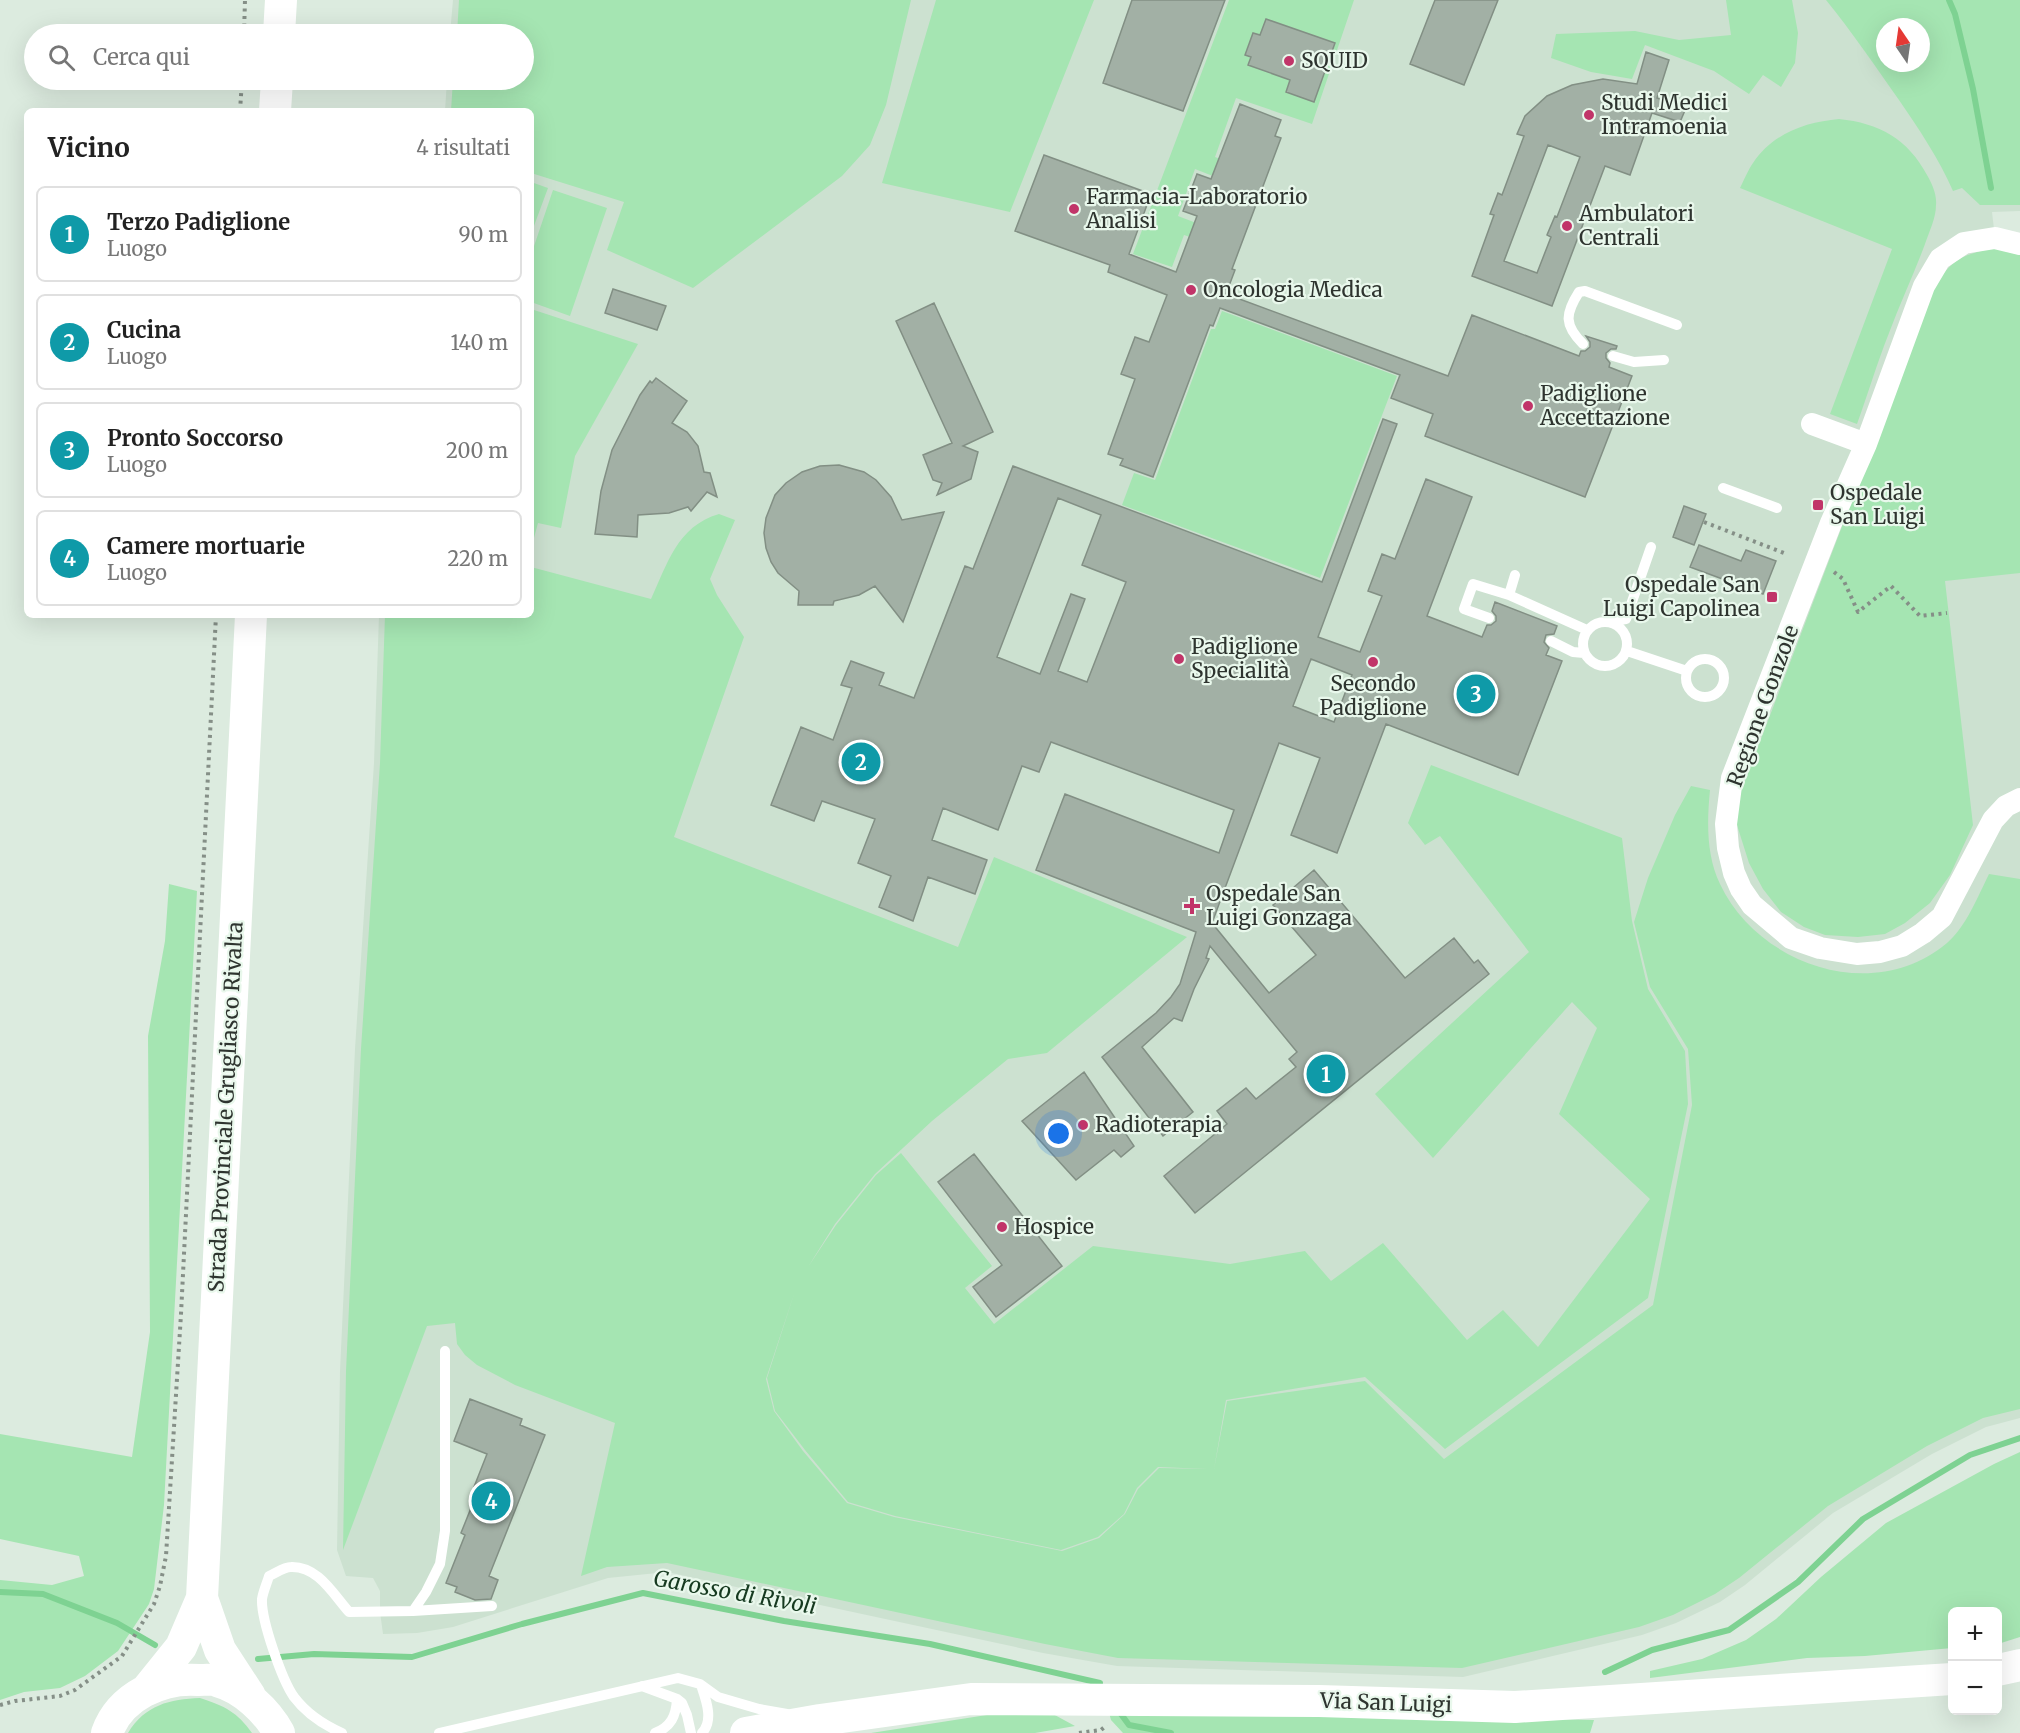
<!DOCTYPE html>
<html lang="it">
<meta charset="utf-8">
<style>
:root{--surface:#fff;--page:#f6f6f6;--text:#222;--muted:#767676;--line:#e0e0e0;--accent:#111827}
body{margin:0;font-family:Merriweather,serif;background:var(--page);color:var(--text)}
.controls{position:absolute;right:18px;bottom:18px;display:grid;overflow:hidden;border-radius:9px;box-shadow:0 6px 24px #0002}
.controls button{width:54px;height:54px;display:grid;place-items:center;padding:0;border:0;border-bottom:2px solid var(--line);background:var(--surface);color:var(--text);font:30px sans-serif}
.compass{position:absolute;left:1876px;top:18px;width:54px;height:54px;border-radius:50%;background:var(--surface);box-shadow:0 6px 24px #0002;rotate:347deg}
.you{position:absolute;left:1059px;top:1134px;width:21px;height:21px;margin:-15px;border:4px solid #fff;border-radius:50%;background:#1a73e8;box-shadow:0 0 0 9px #1a73e833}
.badge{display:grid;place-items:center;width:39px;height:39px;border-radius:50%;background:var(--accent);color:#fff;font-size:20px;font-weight:700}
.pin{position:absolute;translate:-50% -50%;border:3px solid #fff;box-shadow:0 2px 6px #0006}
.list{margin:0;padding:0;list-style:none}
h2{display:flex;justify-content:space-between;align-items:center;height:78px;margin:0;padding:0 24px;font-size:26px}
h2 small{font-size:20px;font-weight:400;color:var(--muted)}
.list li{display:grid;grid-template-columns:39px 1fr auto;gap:18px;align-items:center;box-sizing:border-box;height:96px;margin:0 12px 12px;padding:0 12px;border:2px solid var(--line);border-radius:9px}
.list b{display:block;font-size:22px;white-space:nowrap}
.list p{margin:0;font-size:20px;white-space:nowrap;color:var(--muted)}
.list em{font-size:20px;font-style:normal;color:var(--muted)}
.icon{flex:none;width:33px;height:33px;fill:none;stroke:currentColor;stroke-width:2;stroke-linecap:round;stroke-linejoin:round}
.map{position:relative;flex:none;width:2020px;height:1733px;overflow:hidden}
.search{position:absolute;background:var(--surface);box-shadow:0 6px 24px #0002;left:24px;top:24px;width:510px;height:66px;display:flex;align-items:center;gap:15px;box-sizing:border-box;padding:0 21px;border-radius:33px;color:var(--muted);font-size:22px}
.panel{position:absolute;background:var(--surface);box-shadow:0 6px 24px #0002;left:24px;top:108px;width:510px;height:510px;border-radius:9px}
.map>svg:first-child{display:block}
.built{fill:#cce1d0;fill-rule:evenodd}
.green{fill:#a5e5b2;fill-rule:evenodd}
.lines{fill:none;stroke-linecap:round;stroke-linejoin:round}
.stream{stroke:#7ed292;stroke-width:6}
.building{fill:#a2b0a5;stroke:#828f84;stroke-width:1.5;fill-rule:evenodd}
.path{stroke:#858f87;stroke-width:4;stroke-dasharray:3 4.5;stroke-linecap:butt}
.lane{stroke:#fff;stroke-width:10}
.street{stroke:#fff;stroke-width:22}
.secondary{stroke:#fff;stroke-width:32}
.poi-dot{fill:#c13569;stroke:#e9f8ec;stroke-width:2}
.labels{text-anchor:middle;stroke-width:4.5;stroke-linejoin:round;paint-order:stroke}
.poi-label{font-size:21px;fill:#2e342f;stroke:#e9f8ec;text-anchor:start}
.street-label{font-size:21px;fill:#2e342f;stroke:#e9f8ec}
.water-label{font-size:22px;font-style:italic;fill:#163a20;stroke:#e9f8ec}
</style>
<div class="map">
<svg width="2020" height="1733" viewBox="0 0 2020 1733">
<rect width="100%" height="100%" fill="#dcebdf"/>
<!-- built -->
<path class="built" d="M 453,0 L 2020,0 L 2020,211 L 1992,212 L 1995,238 L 1993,248 L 2020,255 L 2020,1418 L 1986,1427 L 1932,1454 L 1833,1513 L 1745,1585 L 1720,1602 L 1676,1623 L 1642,1635 L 1463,1677 L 1117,1666 L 1043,1653 L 667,1572 L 608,1578 L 453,1627 L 417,1633 L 383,1634 L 380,1612 L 380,1591 L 373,1578 L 346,1576 L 337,1550 L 340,1371 L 355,1049 L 374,763 L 379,615 L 531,615 L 531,111 L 445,111 L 447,80 L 524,80 L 524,34 L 450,34 ZM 1885,27 L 1921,27 L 1921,63 L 1885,63 Z"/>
<!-- green -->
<path class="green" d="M 459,0 L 911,0 L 886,105 L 870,145 L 842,176 L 693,288 L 607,250 L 624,202 L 531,173 L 531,111 L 451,111 L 453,80 L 524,80 L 524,34 L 457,34 Z
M 936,0 L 1094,0 L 1010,212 L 882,183 Z
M 1229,0 L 1354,0 L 1312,124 L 1236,98 L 1215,157 L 1228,162 L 1223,180 L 1195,169 L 1178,216 L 1204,226 L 1199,240 L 1184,235 L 1172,267 L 1133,254 Z
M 1726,0 L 1792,0 L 1798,33 L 1795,63 L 1781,87 L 1763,75 L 1749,94 L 1714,71 L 1645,45 L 1632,79 L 1591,72 L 1551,58 L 1556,34 L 1635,31 L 1679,40 L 1731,35 Z
M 1826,0 L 2020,0 L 2020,205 L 1980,205 L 1962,188 L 1953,191 C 1939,159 1919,129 1899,100 C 1875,66 1852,32 1826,0 ZM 1885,27 L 1921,27 L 1921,63 L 1885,63 Z
M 1839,119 C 1879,123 1908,139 1927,175 C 1932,184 1937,194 1936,205 C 1936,218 1929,232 1925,244 C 1914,274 1900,303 1889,333 C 1877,363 1868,394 1857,424 L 1830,414 L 1892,249 L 1740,188 C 1744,180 1748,170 1753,163 C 1773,133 1806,122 1839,119 Z
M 531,182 L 548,188 L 531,234 Z
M 553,190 L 607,208 L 570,316 L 531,302 L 531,255 Z
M 1993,248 L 2020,255 L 2020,573 L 1945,581 L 1973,825 L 1950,875 L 1930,903 L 1905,923 L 1885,934 L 1858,937 L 1825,935 L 1804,927 L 1781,912 L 1763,889 L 1749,863 L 1736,822 L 1740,794 L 1933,288 C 1953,259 1959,256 1993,248 Z
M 531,309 L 638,344 L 575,456 L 561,528 L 538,523 L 531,549 Z
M 1222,311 L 1397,376 L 1320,578 L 1122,505 L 1134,473 L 1155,480 L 1211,329 L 1215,329 Z
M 719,514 L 735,520 L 710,579 L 717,595 L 744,637 L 674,837 L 958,947 L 994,857 L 1187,937 L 1047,1053 L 1008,1059 L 932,1121 L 875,1174 L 835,1224 L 808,1267 L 836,1225 L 876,1175 L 901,1153 L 992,1266 L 965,1288 L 994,1324 L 1093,1246 L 1230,1264 L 1305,1251 L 1331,1281 L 1383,1243 L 1467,1340 L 1503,1310 L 1538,1347 L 1650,1199 L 1559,1114 L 1597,1028 L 1572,1002 L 1433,1158 L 1375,1094 L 1529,952 L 1440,836 L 1425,845 L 1408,823 L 1431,765 L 1622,838 L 1632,921 L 1648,989 L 1685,1051 L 1688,1104 L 1648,1298 L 1445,1449 L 1365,1377 L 1226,1400 L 1214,1469 L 1227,1401 L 1365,1381 L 1444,1459 L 1653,1305 L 1692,1105 L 1688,1049 L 1650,987 L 1634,922 L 1648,878 L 1675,815 L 1691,786 L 1710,790 C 1707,821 1706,855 1720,884 C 1758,965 1874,1005 1947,943 C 1966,927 1978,896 1989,874 L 2020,879 L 2020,1409 L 1983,1418 L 1927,1446 L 1828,1506 L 1739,1578 L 1715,1594 L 1673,1615 L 1639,1627 L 1462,1668 L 1118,1658 L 1045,1644 L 667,1563 L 607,1567 L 581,1576 L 615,1423 L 515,1385 L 477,1365 L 465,1355 L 457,1344 L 455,1323 L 427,1326 L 343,1550 L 346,1371 L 361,1049 L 380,763 L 385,615 L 531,615 L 531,567 L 651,599 C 667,565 677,526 719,514 ZM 795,1291 L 767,1378 L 775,1411 L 805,1450 L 848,1502 L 895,1516 L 1061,1550 L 1098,1537 L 1124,1514 L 1137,1488 L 1158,1467 L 1208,1469 L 1159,1468 L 1138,1489 L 1125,1514 L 1099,1538 L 1062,1551 L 894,1517 L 847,1503 L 803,1451 L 774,1411 L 766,1379 Z
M 169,884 L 197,891 L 164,1505 L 154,1589 L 149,1604 L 118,1651 L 85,1676 L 60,1688 L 24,1692 L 0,1700 L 0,1580 L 52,1585 L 84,1576 L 79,1556 L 0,1539 L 0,1434 L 132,1457 L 150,1332 L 148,1036 L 165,941 Z
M 2020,1452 L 2020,1637 L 1998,1644 L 1998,1612 L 1952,1612 L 1952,1648 L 1865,1656 L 1807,1658 L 1650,1678 L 1650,1671 L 1702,1659 L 1746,1640 L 1776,1619 L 1821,1577 L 1886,1523 L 1994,1464 Z
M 200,1698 C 225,1706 237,1712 252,1733 L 128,1733 C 145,1705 170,1699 200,1698 Z
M 1108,1709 L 1594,1720 L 1590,1733 L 1123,1733 L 1111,1720 Z
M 1006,1712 L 1053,1714 L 1075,1726 L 1035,1733 L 871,1733 Z"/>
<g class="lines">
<!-- stream -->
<path class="stream" d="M 1949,0 L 1955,14 L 1973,89 L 1991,188
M 0,1592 L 43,1594 L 117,1623 L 155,1645
M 258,1659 L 314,1654 L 412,1657 L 522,1624 L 643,1593 L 784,1621 L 930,1644 L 1100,1683
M 1605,1672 L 1652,1650 L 1729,1630 L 1798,1582 L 1863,1519 L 1970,1455 L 2020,1438
M 1118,1710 L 1129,1725 L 1171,1733"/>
</g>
<!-- building -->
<path class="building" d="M 1132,0 L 1225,0 L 1183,111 L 1103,83 Z
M 1435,0 L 1498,0 L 1464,85 L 1410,64 Z
M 1266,19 L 1335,43 L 1314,102 L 1286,92 L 1290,80 L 1248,65 L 1251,57 L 1245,55 L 1253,33 L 1260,35 Z
M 1646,52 L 1669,60 L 1657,98 L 1686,108 L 1680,122 L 1652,113 L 1630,175 L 1605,166 L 1552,306 L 1472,276 L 1494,215 L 1490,214 L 1498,193 L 1502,195 L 1524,136 L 1517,134 L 1525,116 L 1547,96 L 1572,85 L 1603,79 L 1637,84 ZM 1548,145 L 1580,157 L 1557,217 L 1555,216 L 1547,235 L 1551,237 L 1537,273 L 1504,261 Z
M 1240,104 L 1281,120 L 1275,136 L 1281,138 L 1232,269 L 1235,270 L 1226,294 L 1448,376 L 1472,315 L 1579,356 L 1581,351 L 1585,351 L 1590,347 L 1590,342 L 1586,336 L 1617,346 L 1616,349 L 1611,349 L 1606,353 L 1606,358 L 1610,363 L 1609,367 L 1632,376 L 1585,497 L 1425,436 L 1433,414 L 1391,398 L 1400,375 L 1220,308 L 1213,326 L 1210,325 L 1153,477 L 1120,465 L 1123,459 L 1108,454 L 1135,379 L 1121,374 L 1135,337 L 1149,342 L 1167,295 L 1108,272 L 1110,265 L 1015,231 L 1044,155 L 1151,194 L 1129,254 L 1176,272 L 1197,216 L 1183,211 L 1197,174 L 1211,179 Z
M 613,289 L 666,306 L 657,330 L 605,313 Z
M 934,303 L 993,432 L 963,446 L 978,452 L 971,479 L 937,495 L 942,483 L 933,480 L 923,455 L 952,443 L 896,321 Z
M 656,378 L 687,401 L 672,423 L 687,432 L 698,446 L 704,472 L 710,473 L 717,497 L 707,492 L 691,511 L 688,507 L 669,513 L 638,515 L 637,537 L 595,534 L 601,491 L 612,450 L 640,395 L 650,381 L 652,383 Z
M 1383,419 L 1397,424 L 1318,637 L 1360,652 L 1382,596 L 1368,591 L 1382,554 L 1395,559 L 1426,479 L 1472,497 L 1427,616 L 1482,637 L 1487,625 L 1491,625 L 1496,621 L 1496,616 L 1492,611 L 1495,602 L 1557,626 L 1554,634 L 1546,635 L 1544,642 L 1549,648 L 1546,655 L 1562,661 L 1518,775 L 1386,724 L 1337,853 L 1291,835 L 1320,758 L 1279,743 L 1212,923 L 1269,993 L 1316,955 L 1273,905 L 1314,870 L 1405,978 L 1454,938 L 1474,963 L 1478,960 L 1489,974 L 1195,1213 L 1164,1176 L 1227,1124 L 1217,1111 L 1246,1088 L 1256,1099 L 1296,1067 L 1289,1059 L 1297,1052 L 1210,946 L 1206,958 L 1209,959 L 1194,989 L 1182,1021 L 1174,1018 L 1142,1047 L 1193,1112 L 1163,1136 L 1102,1057 L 1156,1013 L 1171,997 L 1180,984 L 1196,932 L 1036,870 L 1065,794 L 1219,853 L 1234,810 L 1051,742 L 1039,772 L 1022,766 L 998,830 L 943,808 L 932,840 L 987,860 L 975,894 L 928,877 L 913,921 L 879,907 L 891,876 L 858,863 L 875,819 L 822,801 L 814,821 L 771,805 L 801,727 L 833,740 L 852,688 L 841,685 L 851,661 L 884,673 L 879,685 L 914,698 L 965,566 L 973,569 L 1013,466 L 1322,582 ZM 1058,498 L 1101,515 L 1082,565 L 1126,582 L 1087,682 L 1058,671 L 1085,599 L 1071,594 L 1040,674 L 997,657 ZM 1311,659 L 1352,675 L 1334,722 L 1293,706 Z
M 839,465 L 864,472 L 876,480 L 891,497 L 902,520 L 944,512 L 903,622 L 875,586 L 859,595 L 834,601 L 833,605 L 798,605 L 799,591 L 778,573 L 771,562 L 766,548 L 764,533 L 766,518 L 775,495 L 786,483 L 802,472 L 820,466 Z
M 1684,506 L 1706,514 L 1694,545 L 1673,537 Z
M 1699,545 L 1741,561 L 1746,550 L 1776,561 L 1763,594 L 1690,567 Z
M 1084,1072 L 1134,1146 L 1121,1157 L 1114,1150 L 1076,1180 L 1022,1121 Z
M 974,1154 L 1062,1266 L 996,1317 L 973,1287 L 1002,1265 L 938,1182 Z
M 470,1399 L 522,1419 L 520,1425 L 545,1435 L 489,1576 L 498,1580 L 491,1599 L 475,1600 L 455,1592 L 457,1587 L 446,1583 L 465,1535 L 461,1533 L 479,1488 L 474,1487 L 487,1454 L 454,1441 Z"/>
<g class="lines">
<!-- path -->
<path class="path" d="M 244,34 L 245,0
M 240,111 L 242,80
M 1704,522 L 1784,553
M 1834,572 L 1843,579 L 1858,612 L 1891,586 L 1920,616 L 1947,613
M 0,1705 L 15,1701 L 60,1696 L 75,1690 L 122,1656 L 154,1604 L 160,1586 L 166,1556 L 181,1314 L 216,615
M 1079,1733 L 1101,1730 L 1107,1725"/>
<!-- lane -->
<path class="lane" d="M 1583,344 C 1564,325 1565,314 1579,292 L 1585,291 L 1677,325
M 1613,356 L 1634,362 L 1664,360
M 1723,488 L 1777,508
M 1515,575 L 1509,595 L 1587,630
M 1489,618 L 1464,609 L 1473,584 L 1509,595
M1583 644a22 22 0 1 1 44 0a22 22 0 1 1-44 0Z
M 1608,622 L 1626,619 L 1651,547
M 1551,641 L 1573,652 L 1584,653
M 1627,651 L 1687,671
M1686 678a19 19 0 1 1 38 0a19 19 0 1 1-38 0Z
M 413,1611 L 492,1606
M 701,1685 C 706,1700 714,1720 702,1733
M 642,1686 L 677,1699 L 682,1703 L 687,1715 L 691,1733
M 342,1733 C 324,1725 306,1713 294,1697 C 282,1680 261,1620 262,1599 C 263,1592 267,1583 269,1576 C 276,1573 284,1567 291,1567 C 318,1566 333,1594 349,1612 L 413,1611 L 426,1592 L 440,1564 L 445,1531 L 445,1351
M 439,1733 L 678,1678 L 700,1684 L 718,1697 L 759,1709 L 787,1714
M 655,1733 C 671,1727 676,1716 677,1699"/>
<!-- street -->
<path class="street" d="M 2020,244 L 1995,238 L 1964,243 L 1940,259 L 1924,286 L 1866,444 L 1831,523 L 1732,778 L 1726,824 L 1728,848 L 1734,873 L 1741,889 L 1752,905 L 1791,938 L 1820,948 L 1857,954 L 1880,952 L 1902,946 L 1923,933 L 1942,917 L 1993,820 L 2006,806 L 2020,799
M 1812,424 L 1866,444"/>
<!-- secondary -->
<path class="secondary" d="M 279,34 L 281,0
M 275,111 L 277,80
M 202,1598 L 220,1650 L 250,1696
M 1998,1670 L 2020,1665
M 148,1688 L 181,1647 L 202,1598 L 251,615
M 107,1733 C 120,1696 162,1677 199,1680 C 205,1680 212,1679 217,1681 C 243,1688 267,1711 279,1733
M 746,1733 L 820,1720 L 971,1699 L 1319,1701 L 1515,1707 L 1952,1679"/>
</g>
<!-- markers -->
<g class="poi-dot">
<circle cx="1289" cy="61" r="6"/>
<circle cx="1589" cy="115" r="6"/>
<circle cx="1074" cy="209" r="6"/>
<circle cx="1567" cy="226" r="6"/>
<circle cx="1191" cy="290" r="6"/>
<circle cx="1528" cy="406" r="6"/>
<rect x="1812" y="499" width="12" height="12" rx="3"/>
<rect x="1766" y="591" width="12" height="12" rx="3"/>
<circle cx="1179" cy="659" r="6"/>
<circle cx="1373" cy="662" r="6"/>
<path d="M1189 897h6v6h6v6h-6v6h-6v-6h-6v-6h6z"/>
<circle cx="1083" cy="1125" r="6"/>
<circle cx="1002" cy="1227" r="6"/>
</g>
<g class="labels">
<!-- poi labels -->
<g class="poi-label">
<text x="1301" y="68">SQUID</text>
<text x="1601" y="110">Studi Medici<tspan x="1601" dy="24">Intramoenia</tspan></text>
<text x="1086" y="204">Farmacia-Laboratorio<tspan x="1086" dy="24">Analisi</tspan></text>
<text x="1579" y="221">Ambulatori<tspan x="1579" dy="24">Centrali</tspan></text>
<text x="1203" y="297">Oncologia Medica</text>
<text x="1540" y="401">Padiglione<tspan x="1540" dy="24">Accettazione</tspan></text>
<text x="1830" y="500">Ospedale<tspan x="1830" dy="24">San Luigi</tspan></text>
<text x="1760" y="592" text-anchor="end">Ospedale San<tspan x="1760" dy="24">Luigi Capolinea</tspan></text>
<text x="1191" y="654">Padiglione<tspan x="1191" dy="24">Specialità</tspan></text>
<text x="1373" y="691" text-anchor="middle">Secondo<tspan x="1373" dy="24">Padiglione</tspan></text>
<text x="1206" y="901">Ospedale San<tspan x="1206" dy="24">Luigi Gonzaga</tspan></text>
<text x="1095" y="1132">Radioterapia</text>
<text x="1014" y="1234">Hospice</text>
</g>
<!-- street labels -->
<g class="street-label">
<text transform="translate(1763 706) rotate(-70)" y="7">Regione Gonzole</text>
<text transform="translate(226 1107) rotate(-87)" y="7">Strada Provinciale Grugliasco Rivalta</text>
<text transform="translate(1386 1703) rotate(2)" y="7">Via San Luigi</text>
</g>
<!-- water labels -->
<g class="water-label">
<text transform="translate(735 1592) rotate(10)" y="8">Garosso di Rivoli</text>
</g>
</g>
</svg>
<div class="controls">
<button>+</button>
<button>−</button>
</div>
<svg class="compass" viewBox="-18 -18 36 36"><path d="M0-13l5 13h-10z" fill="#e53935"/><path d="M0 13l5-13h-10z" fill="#767676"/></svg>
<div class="you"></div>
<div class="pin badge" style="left:1326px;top:1074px;background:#0f9aa8">1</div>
<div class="pin badge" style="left:861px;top:762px;background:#0f9aa8">2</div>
<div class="pin badge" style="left:1476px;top:694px;background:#0f9aa8">3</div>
<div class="pin badge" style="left:491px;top:1501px;background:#0f9aa8">4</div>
<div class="search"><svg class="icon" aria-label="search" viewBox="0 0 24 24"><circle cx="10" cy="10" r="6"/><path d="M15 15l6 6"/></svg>Cerca qui</div>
<section class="panel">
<h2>Vicino<small>4 risultati</small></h2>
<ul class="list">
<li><span class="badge" style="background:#0f9aa8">1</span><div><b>Terzo Padiglione</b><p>Luogo</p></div><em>90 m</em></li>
<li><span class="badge" style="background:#0f9aa8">2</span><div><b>Cucina</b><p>Luogo</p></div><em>140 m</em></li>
<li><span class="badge" style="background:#0f9aa8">3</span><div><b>Pronto Soccorso</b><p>Luogo</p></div><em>200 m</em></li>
<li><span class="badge" style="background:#0f9aa8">4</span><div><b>Camere mortuarie</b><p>Luogo</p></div><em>220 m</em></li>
</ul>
</section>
</div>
